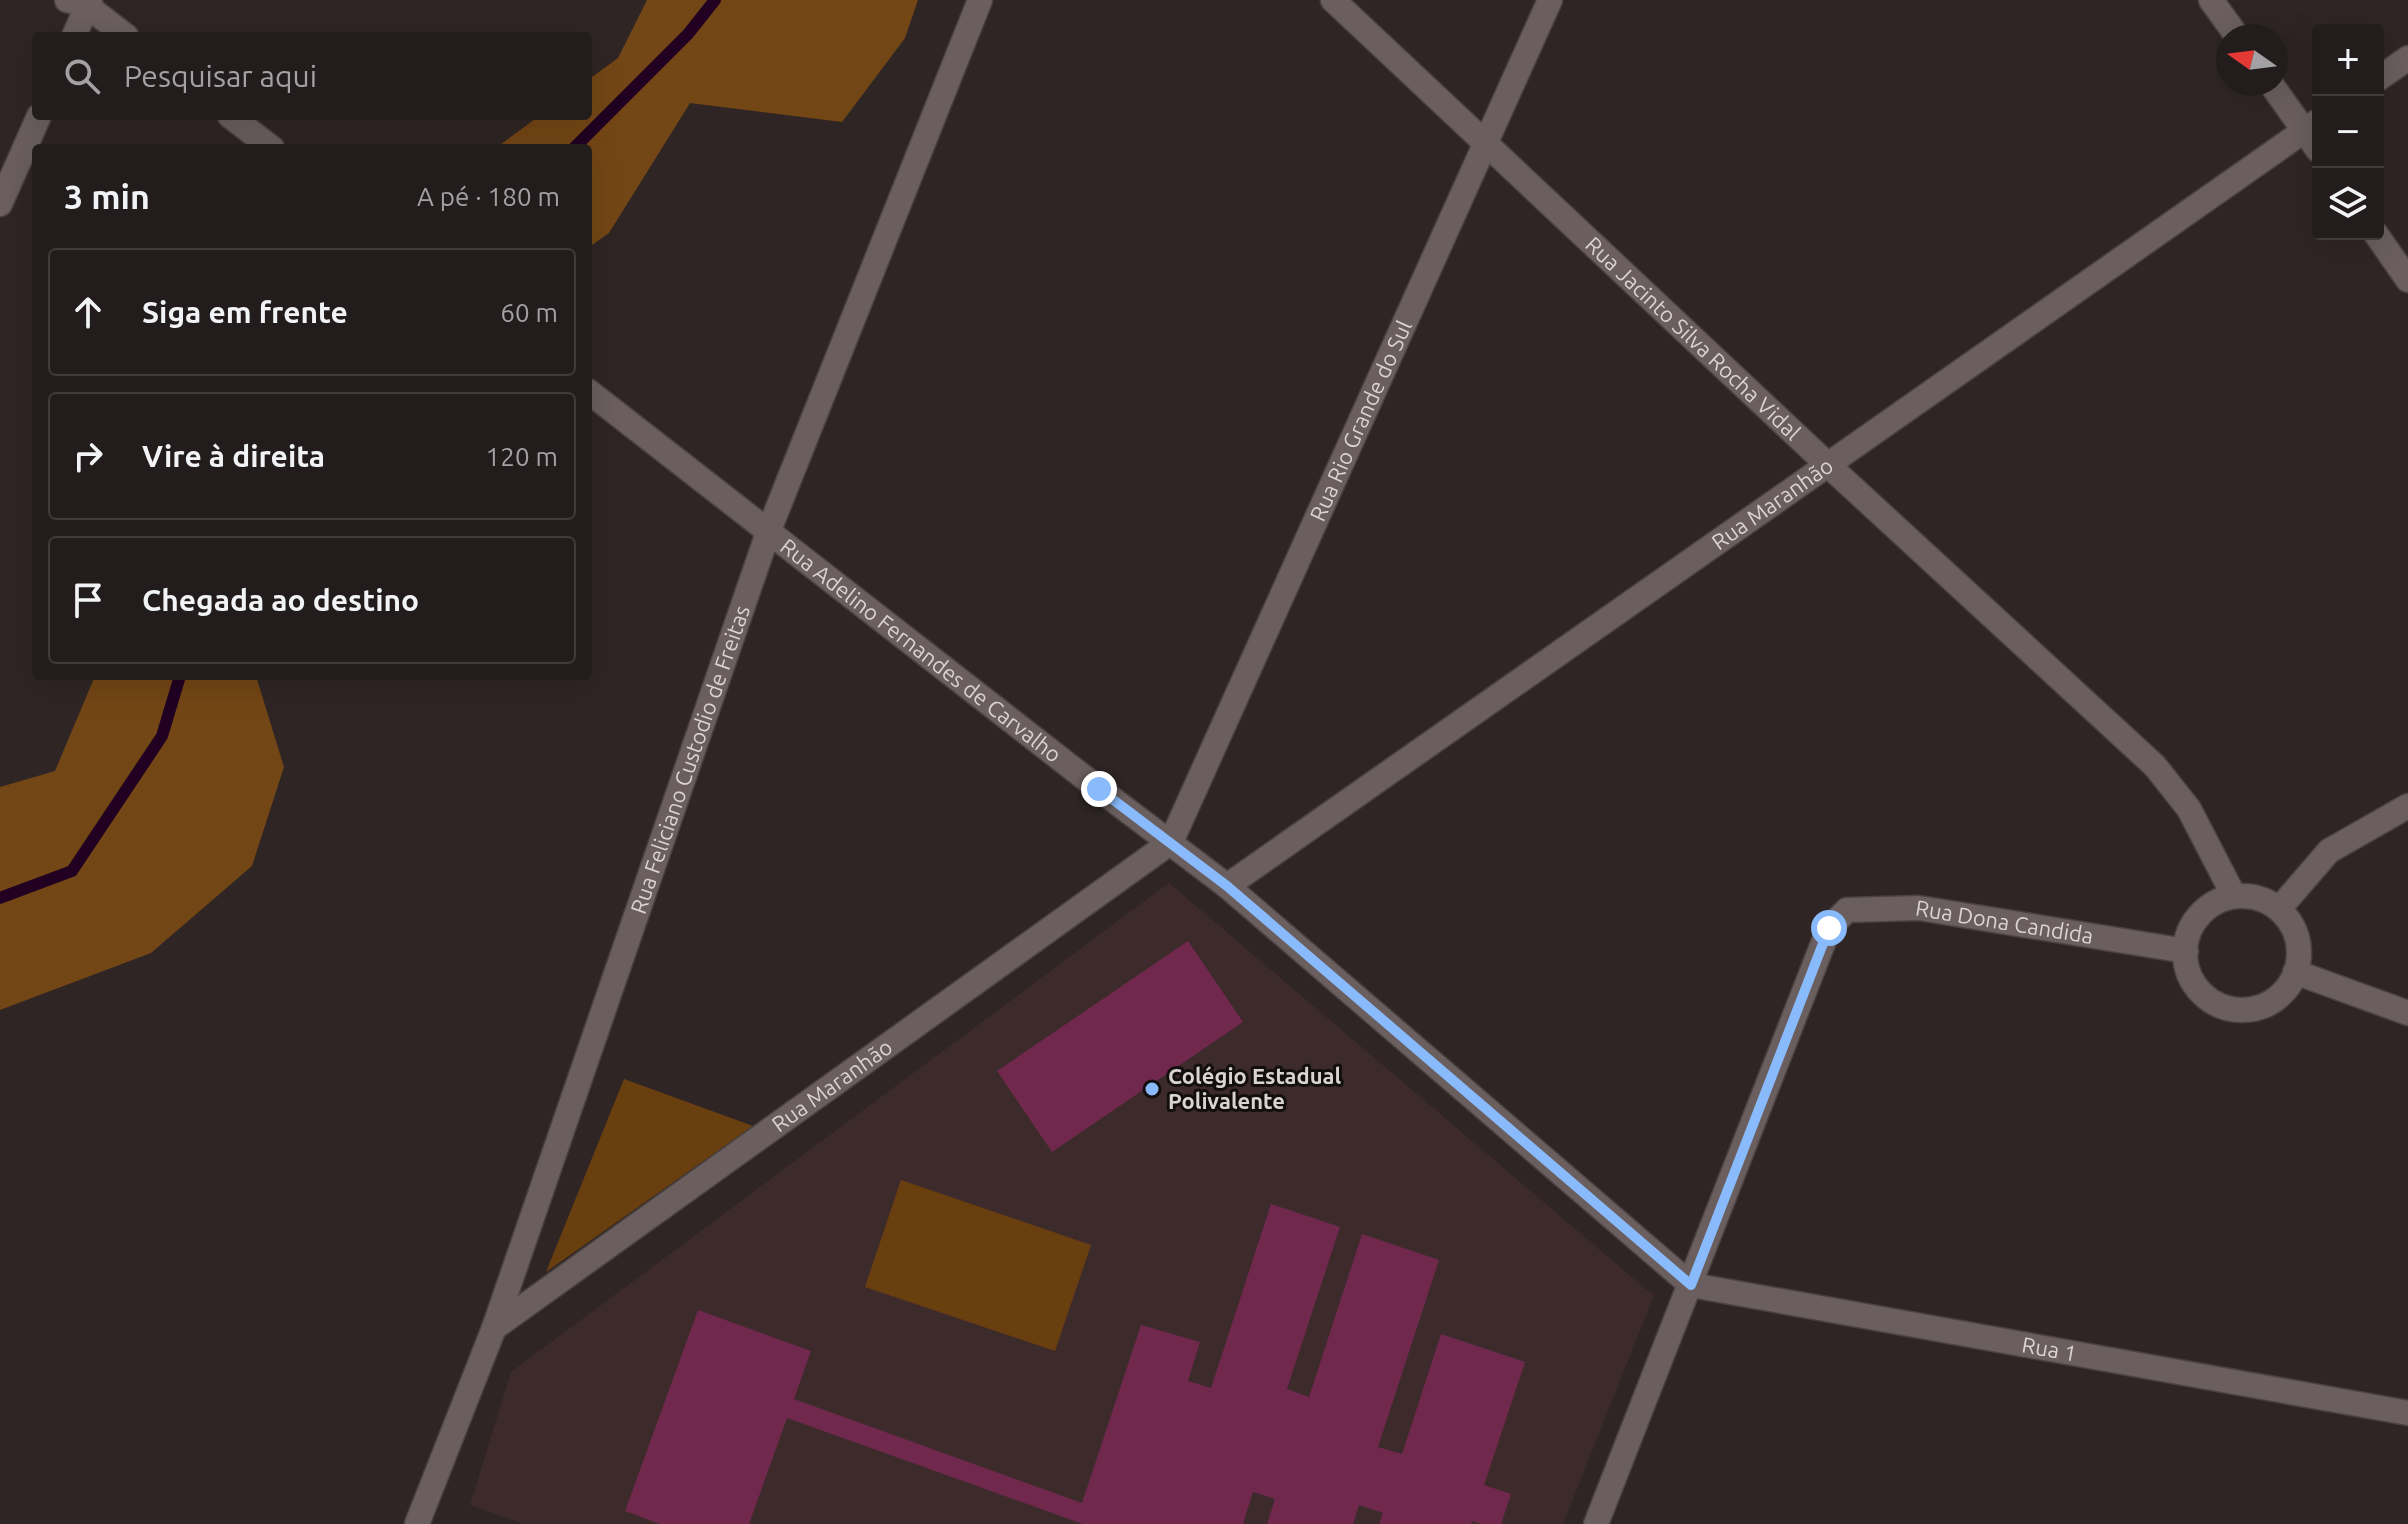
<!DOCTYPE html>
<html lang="pt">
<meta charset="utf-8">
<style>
:root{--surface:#231c1c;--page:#2b2525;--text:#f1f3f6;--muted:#a3a1a3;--line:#403a3b}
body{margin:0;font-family:Ubuntu,sans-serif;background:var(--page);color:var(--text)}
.controls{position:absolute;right:24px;top:24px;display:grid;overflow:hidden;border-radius:8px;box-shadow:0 8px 32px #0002}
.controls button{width:72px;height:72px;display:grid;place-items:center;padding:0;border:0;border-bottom:2px solid var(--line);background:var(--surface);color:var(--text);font:40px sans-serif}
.compass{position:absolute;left:2216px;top:24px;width:72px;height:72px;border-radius:50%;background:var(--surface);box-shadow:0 8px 32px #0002;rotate:284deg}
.stop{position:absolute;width:24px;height:24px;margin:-18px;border:6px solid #89bafc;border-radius:50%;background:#fff}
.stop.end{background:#89bafc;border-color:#fff;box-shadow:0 2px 8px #0008}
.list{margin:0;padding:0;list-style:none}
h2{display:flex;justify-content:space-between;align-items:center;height:104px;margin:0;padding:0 32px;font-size:34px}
h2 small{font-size:26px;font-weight:400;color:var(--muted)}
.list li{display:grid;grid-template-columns:52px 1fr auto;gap:24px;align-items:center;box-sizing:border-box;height:128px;margin:0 16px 16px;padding:0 16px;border:2px solid var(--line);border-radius:8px}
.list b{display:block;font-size:30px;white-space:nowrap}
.list em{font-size:26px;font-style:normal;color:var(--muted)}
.icon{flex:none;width:44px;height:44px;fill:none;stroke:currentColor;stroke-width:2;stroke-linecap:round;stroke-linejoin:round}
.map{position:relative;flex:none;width:2408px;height:1524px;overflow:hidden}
.search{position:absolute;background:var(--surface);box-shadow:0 8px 32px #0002;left:32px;top:32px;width:560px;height:88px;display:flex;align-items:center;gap:20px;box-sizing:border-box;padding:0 28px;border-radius:8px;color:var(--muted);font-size:30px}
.panel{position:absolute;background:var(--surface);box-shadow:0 8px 32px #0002;left:32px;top:144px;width:560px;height:536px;border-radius:8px}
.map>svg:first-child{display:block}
.built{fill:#3d2b2c}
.green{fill:#693f0f}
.forest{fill:#734615}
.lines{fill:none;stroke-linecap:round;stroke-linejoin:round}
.stream{stroke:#210022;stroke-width:12}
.building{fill:#70284d}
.minor-casing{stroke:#4a4141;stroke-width:27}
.minor{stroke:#6a5e5e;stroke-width:24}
.route{stroke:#89bafc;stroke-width:10}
.poi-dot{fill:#89bafc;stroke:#140f0f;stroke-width:3}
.labels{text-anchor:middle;stroke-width:6;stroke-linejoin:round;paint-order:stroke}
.street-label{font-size:22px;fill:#dad3d3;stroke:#140f0f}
.poi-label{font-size:22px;font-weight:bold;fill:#dad3d3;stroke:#140f0f;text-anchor:start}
</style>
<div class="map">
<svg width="2408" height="1524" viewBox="0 0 2408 1524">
<rect width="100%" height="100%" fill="#2f2525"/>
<!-- built -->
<path class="built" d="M 1169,883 L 1654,1296 L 1563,1524 L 524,1524 L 470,1505 L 511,1372 Z"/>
<!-- green -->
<path class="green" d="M 624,1079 L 753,1126 L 546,1272 Z
M 901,1180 L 1091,1245 L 1055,1351 L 865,1287 Z"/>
<!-- forest -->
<path class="forest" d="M 647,0 L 918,0 L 905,38 L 842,122 L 690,103 L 609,233 L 588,248 L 588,148 L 496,148 L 539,116 L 588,116 L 588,80 L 618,58 Z
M 95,676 L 256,676 L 284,767 L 252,866 L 151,953 L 0,1010 L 0,787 L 55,771 Z"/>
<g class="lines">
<!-- stream -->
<path class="stream" d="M 574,148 L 688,34 L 715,0
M 0,898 L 72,871 L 162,736 L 180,676"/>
</g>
<!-- building -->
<path class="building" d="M 1188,941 L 1243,1022 L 1052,1152 L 997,1071 Z
M 1271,1204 L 1340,1227 L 1287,1389 L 1309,1397 L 1362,1234 L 1439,1260 L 1378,1447 L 1402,1454 L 1441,1334 L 1525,1362 L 1484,1485 L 1511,1494 L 1501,1524 L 1481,1524 L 1472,1521 L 1471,1524 L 1379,1524 L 1383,1513 L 1359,1505 L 1353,1524 L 1267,1524 L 1275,1499 L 1253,1492 L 1243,1524 L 1083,1524 L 787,1418 L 749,1524 L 660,1524 L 625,1511 L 698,1310 L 811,1351 L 794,1399 L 1082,1503 L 1141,1325 L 1200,1342 L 1188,1381 L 1211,1388 Z"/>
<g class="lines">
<!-- minor casing -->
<g class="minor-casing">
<g id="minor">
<path d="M 67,0 L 87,6 L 126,36"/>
<path id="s1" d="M 1333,0 L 1828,465 L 2155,766 L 2189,809 L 2234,896"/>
<path d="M 2211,0 L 2237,36"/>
<path d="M 74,36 L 90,0"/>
<path d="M 2378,79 L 2408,58"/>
<path d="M 2271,84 L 2318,150"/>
<path d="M 230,116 L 272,148"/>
<path d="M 0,204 L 39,116"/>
<path d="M 2376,234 L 2408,280"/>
<path id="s2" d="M 588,391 L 1099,789 L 1227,886 L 1691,1285"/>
<path id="s3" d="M 1171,842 L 1550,0"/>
<path id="s4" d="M 1227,886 L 2318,121"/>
<circle cx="2242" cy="953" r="57"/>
<path d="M 2279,909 L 2329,851 L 2408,806"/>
<path d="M 2295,972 L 2408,1013"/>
<path id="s5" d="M 1691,1285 L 2408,1413"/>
<path id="s6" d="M 494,1328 L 1171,842"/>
<path id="s7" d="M 417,1524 L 494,1328 L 769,530 L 980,0"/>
<path id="s8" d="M 1596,1524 L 1829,928 L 1847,910 L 1919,908 L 2186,951"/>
</g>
</g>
<!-- minor -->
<use href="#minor" class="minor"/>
</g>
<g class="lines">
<!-- route -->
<path class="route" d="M 1099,789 L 1227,886 L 1691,1285 L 1829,928"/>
</g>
<!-- markers -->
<circle class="poi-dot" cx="1152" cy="1089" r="8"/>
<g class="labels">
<!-- street labels -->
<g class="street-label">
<text dy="8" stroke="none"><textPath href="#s1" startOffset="494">Rua Jacinto Silva Rocha Vidal</textPath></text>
<text dy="8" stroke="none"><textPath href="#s3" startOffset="462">Rua Rio Grande do Sul</textPath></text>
<text dy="8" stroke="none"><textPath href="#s4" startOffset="666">Rua Maranhão</textPath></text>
<text dy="8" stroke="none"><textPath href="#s2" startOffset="422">Rua Adelino Fernandes de Carvalho</textPath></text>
<text dy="8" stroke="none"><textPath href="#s7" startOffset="812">Rua Feliciano Custodio de Freitas</textPath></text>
<text dy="8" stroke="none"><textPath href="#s8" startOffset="824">Rua Dona Candida</textPath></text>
<text dy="8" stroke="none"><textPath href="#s6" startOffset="416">Rua Maranhão</textPath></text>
<text dy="8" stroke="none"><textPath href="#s5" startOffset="364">Rua 1</textPath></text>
</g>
<!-- poi labels -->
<g class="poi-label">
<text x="1168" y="1084">Colégio Estadual<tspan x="1168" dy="25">Polivalente</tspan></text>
</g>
</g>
</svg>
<div class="controls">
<button>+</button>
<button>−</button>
<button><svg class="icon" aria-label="layers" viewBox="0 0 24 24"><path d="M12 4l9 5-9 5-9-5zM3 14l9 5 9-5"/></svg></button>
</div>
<svg class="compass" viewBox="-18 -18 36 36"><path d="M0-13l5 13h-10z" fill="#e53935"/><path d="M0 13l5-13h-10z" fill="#a3a1a3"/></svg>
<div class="stop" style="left:1829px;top:928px"></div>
<div class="stop end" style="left:1099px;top:789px"></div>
<div class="search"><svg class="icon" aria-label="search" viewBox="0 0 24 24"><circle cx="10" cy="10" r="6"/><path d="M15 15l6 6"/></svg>Pesquisar aqui</div>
<section class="panel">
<h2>3 min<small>A pé · 180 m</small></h2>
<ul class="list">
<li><svg class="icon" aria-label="ahead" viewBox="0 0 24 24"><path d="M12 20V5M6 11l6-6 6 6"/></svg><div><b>Siga em frente</b></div><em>60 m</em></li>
<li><svg class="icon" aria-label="right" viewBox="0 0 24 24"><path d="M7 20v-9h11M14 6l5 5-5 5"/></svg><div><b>Vire à direita</b></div><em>120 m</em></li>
<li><svg class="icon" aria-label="arrive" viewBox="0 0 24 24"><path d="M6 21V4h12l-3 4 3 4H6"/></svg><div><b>Chegada ao destino</b></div></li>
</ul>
</section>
</div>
